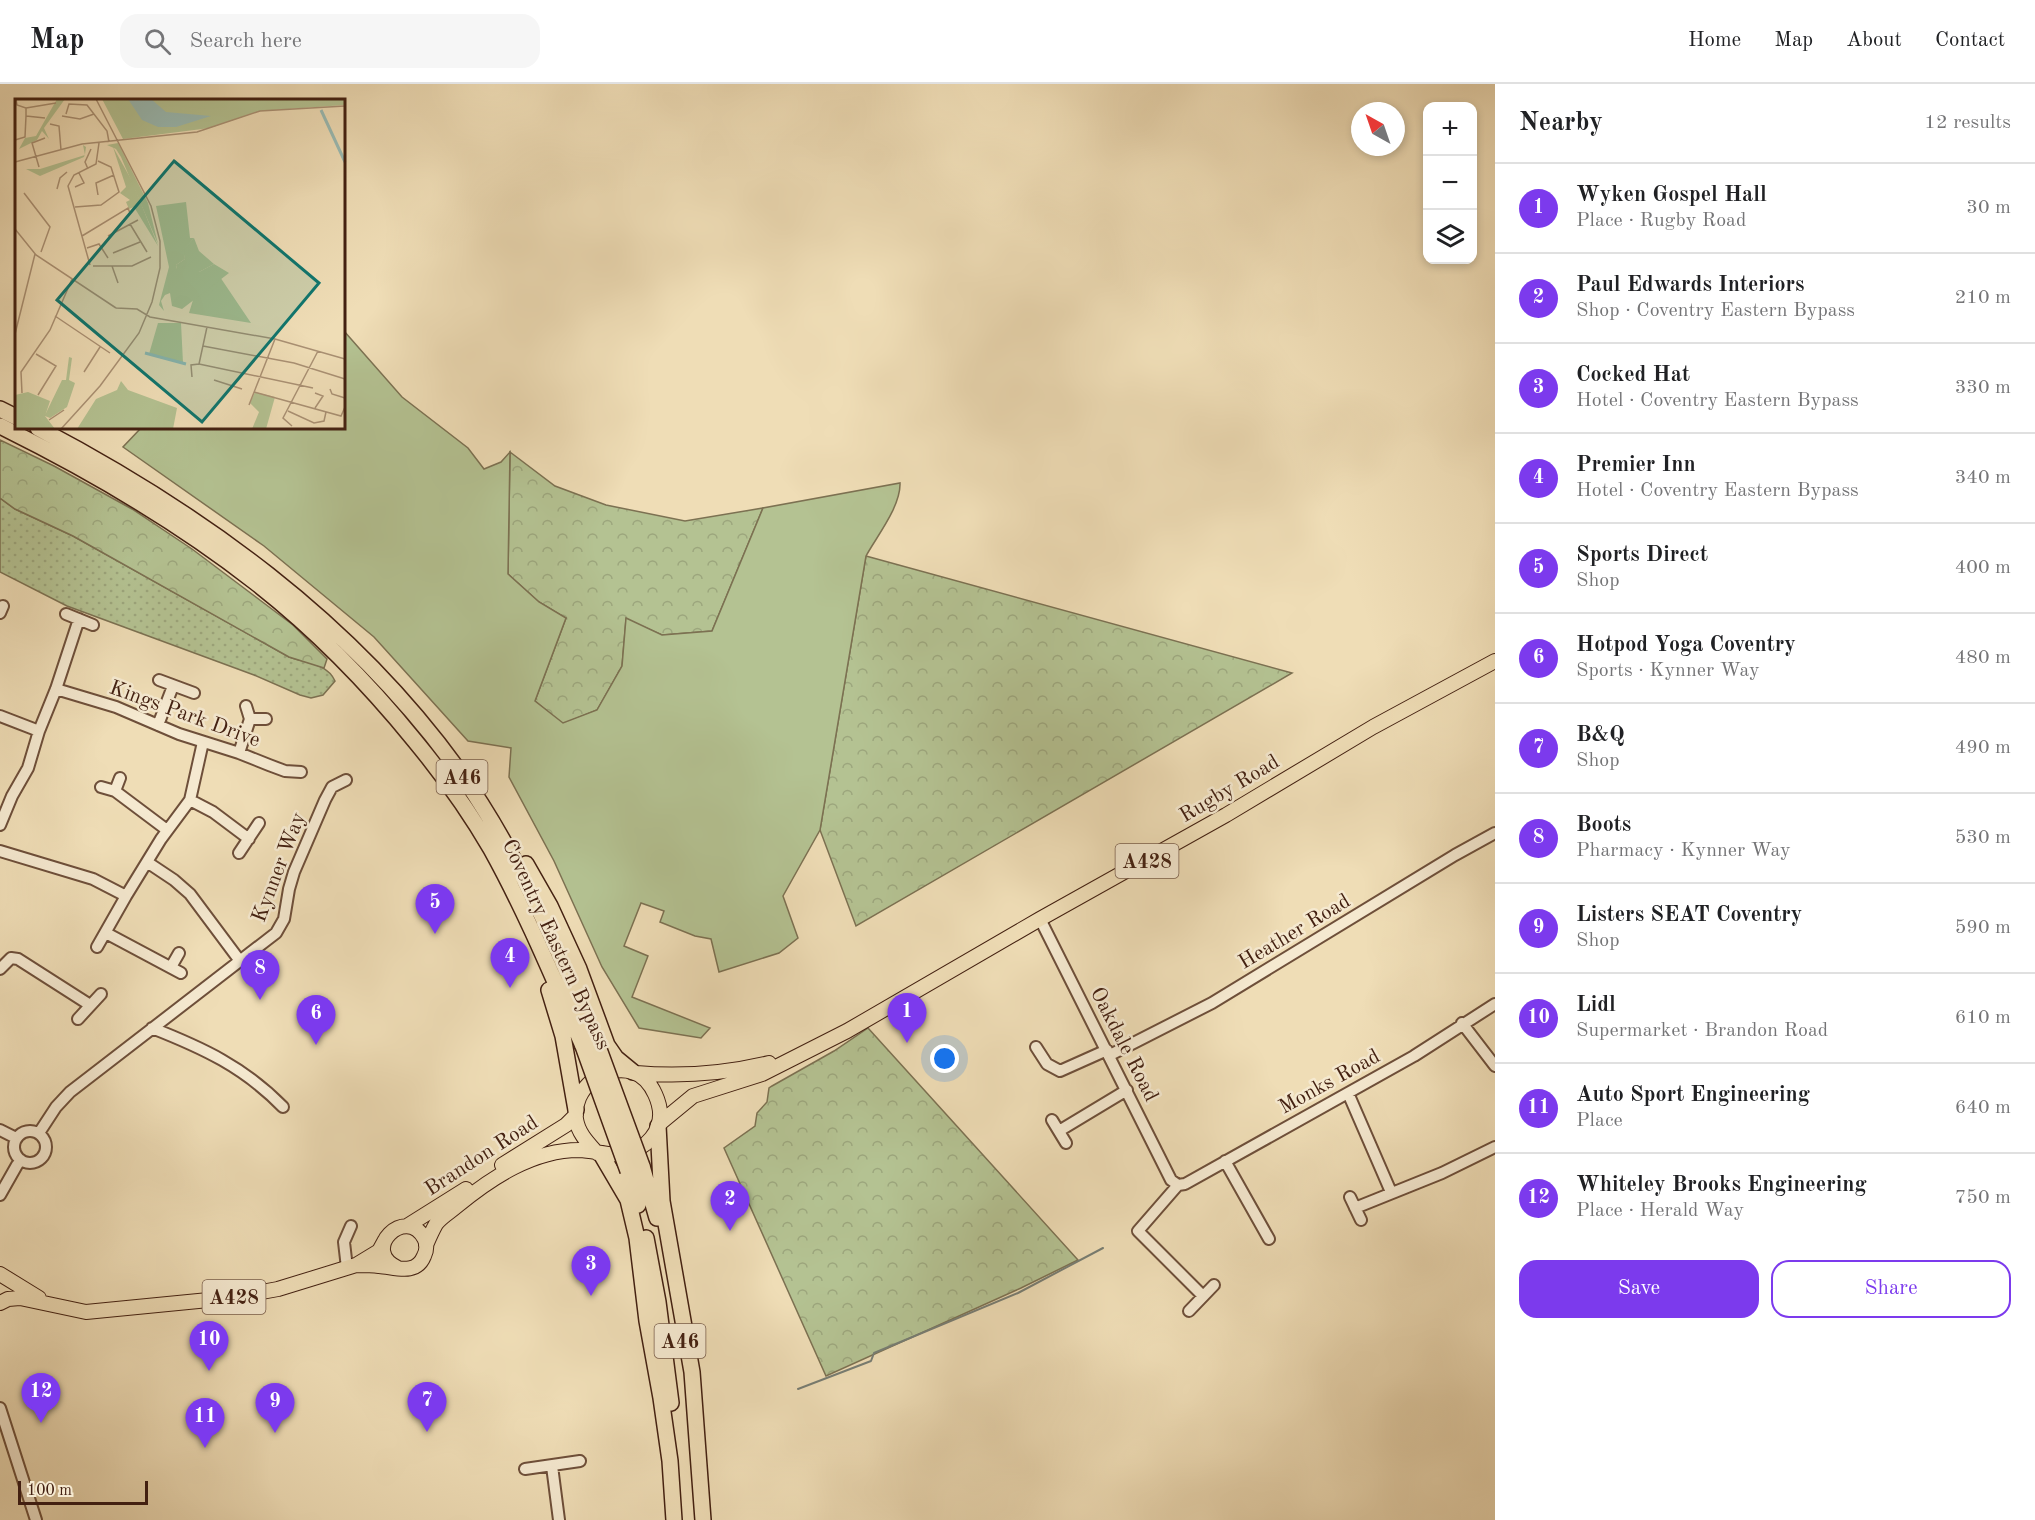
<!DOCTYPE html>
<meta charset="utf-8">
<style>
:root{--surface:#fff;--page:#f6f6f6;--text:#202124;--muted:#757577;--line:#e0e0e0;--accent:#7c3aed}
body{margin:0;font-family:"Old Standard TT",serif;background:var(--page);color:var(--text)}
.controls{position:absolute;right:18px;top:18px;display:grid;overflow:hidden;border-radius:12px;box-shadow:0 3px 9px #0003}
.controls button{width:54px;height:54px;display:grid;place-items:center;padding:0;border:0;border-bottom:2px solid var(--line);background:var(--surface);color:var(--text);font:30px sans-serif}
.compass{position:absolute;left:1351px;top:18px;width:54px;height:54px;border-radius:50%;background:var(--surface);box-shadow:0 3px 9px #0003;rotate:320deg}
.scale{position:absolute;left:18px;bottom:15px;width:130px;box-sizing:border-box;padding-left:6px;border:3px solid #432011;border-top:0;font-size:16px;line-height:21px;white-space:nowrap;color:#432011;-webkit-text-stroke:4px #f5e9d0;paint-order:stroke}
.you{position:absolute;left:945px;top:975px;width:21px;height:21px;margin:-15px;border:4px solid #fff;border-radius:50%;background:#1a73e8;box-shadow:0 0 0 9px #1a73e833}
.badge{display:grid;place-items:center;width:39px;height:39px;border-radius:50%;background:var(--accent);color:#fff;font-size:20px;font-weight:700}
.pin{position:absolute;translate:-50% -50px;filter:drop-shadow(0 2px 3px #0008)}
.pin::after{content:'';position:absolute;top:32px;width:21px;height:18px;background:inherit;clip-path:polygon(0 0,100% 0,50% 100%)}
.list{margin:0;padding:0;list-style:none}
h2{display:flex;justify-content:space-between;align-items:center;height:78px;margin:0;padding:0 24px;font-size:26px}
h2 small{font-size:20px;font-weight:400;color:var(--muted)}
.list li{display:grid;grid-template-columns:39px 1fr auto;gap:18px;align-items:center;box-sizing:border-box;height:90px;padding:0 24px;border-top:2px solid var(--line)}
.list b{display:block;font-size:22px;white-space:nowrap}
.list p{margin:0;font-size:20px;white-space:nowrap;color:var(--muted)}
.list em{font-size:20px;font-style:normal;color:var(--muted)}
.actions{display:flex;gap:12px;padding:18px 24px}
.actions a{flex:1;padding:14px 0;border:2px solid var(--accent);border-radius:18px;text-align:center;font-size:21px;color:var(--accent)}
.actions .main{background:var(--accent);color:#fff}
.icon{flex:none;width:33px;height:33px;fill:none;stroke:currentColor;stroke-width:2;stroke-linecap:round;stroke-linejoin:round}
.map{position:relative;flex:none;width:1495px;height:1436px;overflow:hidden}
header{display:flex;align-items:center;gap:36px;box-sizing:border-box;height:84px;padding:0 30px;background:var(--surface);border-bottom:2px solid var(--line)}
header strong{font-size:28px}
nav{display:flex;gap:33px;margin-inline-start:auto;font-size:21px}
.search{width:420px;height:54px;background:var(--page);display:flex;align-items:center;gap:15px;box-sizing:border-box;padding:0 21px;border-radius:18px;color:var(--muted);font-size:22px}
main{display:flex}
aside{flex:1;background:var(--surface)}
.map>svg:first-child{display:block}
.grass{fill:url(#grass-dots);stroke:#7c7152;stroke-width:1.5}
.forest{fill:url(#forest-crowns);stroke:#7c7152;stroke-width:1.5}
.park{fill:#b4c292;stroke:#7c7152;stroke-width:1.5}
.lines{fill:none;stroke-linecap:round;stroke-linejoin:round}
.stream{stroke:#777d73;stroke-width:2}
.minor-casing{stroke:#6e4f3a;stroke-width:14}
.major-casing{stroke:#432011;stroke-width:16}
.highway-casing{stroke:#432011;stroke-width:18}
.minor{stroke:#f5e9d0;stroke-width:10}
.major{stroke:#efddb6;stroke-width:14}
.highway{stroke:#efddb6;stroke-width:15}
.highway-bridge-casing{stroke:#432011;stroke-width:18;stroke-linecap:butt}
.highway-bridge{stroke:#efddb6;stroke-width:15}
.labels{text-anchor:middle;stroke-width:5;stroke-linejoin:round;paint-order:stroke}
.shield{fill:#f5e9d0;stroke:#785c4a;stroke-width:1.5}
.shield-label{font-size:20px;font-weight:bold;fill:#432011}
.street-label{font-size:21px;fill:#432011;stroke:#f5e9d0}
.inset-river{fill:none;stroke:#9abbb4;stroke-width:3}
.inset-road{fill:none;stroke:#aa9174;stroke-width:1.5}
.view{fill:#0f766e;fill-opacity:0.15;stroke:#0f766e;stroke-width:3}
.inset-edge{fill:none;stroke:#432011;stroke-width:3}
</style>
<header>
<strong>Map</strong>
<div class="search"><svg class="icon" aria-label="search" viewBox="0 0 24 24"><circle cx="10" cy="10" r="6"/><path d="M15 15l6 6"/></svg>Search here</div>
<nav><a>Home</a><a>Map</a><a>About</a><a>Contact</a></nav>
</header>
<main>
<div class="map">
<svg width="1495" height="1436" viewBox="0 0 1495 1436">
<defs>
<pattern id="grass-dots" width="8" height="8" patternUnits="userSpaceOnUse" patternTransform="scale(1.5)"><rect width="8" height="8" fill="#b4c292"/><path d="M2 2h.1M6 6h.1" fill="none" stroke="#9ca67d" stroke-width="1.8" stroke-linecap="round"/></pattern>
<pattern id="forest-crowns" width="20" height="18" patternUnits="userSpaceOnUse" patternTransform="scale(1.5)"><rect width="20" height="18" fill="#b4c292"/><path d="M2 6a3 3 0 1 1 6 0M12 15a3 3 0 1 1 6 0" fill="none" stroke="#9ca67d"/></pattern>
</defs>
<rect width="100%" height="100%" fill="#efddb6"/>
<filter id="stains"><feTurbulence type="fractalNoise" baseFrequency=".00333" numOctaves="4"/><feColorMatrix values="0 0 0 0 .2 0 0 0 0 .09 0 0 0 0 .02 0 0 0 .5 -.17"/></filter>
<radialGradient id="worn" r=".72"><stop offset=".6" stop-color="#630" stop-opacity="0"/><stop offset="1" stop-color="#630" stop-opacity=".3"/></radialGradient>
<!-- grass -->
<path class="grass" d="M 0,414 L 15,425 L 73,452 L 289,573 C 305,579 327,579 335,597 L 323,611 L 311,614 L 300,611 L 254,591 L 67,522 L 0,488 Z"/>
<!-- forest -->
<path class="forest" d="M 0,356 L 54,382 L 132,425 L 192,465 L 293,541 L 327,575 L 324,584 L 289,573 L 73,452 L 15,425 L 0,414 Z
M 510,368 L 555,402 L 606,421 L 685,437 L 763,424 L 712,547 L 662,551 L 626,535 L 622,582 L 597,626 L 563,640 L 535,617 L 566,534 L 539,518 L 508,490 Z
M 866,472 L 1292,589 L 856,842 L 820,746 Z
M 868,944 L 1078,1176 L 1021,1204 L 826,1292 L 724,1064 L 755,1042 L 757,1029 L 767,1018 L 769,1004 L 772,1002 L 834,967 Z"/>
<!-- park -->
<path class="park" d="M 344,247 L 402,313 L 468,364 L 484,385 L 501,378 L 510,368 L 508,490 L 539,518 L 566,534 L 535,617 L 563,639 L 597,626 L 622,582 L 626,534 L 662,551 L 712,547 L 763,424 L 900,399 C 901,422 877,452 866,472 L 820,746 L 783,812 L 798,854 L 779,869 L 719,888 L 711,855 L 695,852 L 660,838 L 664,827 L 641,819 L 624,862 L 648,872 L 632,913 L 710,944 L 701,954 L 639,944 L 602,883 L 554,777 L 509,693 L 511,664 L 468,657 L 374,553 L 264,462 L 123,363 L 141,344 L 344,344 Z"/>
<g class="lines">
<!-- stream -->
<path class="stream" d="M 798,1305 L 871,1277 L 874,1269 L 1018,1209 L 1103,1164"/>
<!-- minor casing -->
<g class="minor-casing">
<path id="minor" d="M 0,529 L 3,522
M 66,530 L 93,541
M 159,596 L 194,609
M 56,605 L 116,623 L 179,650 L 239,669 L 269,681 L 285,687 L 301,688
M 246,622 L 250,635 L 266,635
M 0,632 L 39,647
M 158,641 L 173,602
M 239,669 L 250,635
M 101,703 L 115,707 L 167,746
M 115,707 L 120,694
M 190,716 L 213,728 L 249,755
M 0,741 L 12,712 L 28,684 L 39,647 L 56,605 L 79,535
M 0,767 L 93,795 L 126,812
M 239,769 L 259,739
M 147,778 L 174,796 L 190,810 L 240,877
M 1040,835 L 1171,1096 L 1178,1101
M 106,849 L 181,889
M 97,863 L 126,812 L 161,755 L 190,716 L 203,658
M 171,883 L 179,869
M 0,885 L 11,874 L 18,875 L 90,921
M 78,935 L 101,910
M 1462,939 L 1495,982
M 152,944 C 203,964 244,983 283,1023
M 1036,963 L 1047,980 L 1060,987 L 1107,966
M 1110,971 L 1212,919 L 1455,771 L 1495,749
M 1348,1009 L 1391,1108
M 1052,1036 L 1066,1059
M 0,1046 L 16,1054
M14 1063a16 16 0 1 1 32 0a16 16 0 1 1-32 0Z
M 1059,1047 L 1127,1006
M 39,1049 L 56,1023 L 70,1008 L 276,849 L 284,835 L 289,805 L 294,788 L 325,716 L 332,703 L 346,696
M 1225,1077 L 1269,1155
M 1178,1101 L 1185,1100 L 1414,972 L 1495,920
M 1178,1101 L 1138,1147 L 1203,1212
M 0,1111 L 17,1081 L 21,1076
M 1350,1113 L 1361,1136
M 1355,1124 L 1442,1089 L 1495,1063
M 347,1184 L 344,1158 L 351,1142
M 1189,1227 L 1214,1201
M 0,1324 L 36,1436
M 552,1382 L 559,1436
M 525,1385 L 580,1377"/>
</g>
<!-- major casing -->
<g class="major-casing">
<path id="major" d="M 636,989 C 682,993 723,990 769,979
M 659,1040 L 693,1012 L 762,990 L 847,947 L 1040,835 L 1226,731 L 1373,643 L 1495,577
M 502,1081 L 566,1041 L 576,1031
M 407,1142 L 466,1105
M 426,1161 C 429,1154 432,1147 436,1140 C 441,1133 450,1128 457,1122 C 491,1094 533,1066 579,1066 C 602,1067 618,1077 641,1063 C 648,1059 656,1050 658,1042 C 665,1024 652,994 633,988 C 605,979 572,1004 576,1035 C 578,1049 588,1059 597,1069
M 356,1181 C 364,1181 372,1181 379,1182 C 395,1183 416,1192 424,1172 C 427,1166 427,1159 424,1154 C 406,1121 359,1166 398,1184
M 0,1190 L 39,1214
M 0,1219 L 8,1215 L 20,1214 L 86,1228 L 229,1214 L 278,1205 L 356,1181 L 379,1167 L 385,1156"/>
</g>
<!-- highway casing -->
<g class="highway-casing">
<path id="highway" d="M 0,325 L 16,333
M 0,342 C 89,386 177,437 255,498 C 314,544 368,599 415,657 C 443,691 469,727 491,765 C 526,828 554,896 583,962
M 38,344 C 200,429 351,537 459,687 C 518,770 558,864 596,957
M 526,780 L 550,822 L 579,885 L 607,961 L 616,974 L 633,988
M 549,906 L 563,952 L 576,1026
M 658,1042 L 662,1117 L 692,1288 L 703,1436
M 601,1070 L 628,1116 L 637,1154 L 647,1237 L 661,1314 L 670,1377 L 674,1436
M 642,1082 L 657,1134
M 628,1087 L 638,1121
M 646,1154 L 658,1218 L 671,1319"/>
</g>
<!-- minor -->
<use href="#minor" class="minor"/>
<!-- major -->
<use href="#major" class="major"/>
<!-- highway -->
<use href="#highway" class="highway"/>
<!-- highway-bridge casing -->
<g class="highway-bridge-casing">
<path id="highway-bridge" d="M 596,957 L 642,1082
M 583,962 L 628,1087"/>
</g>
<!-- highway-bridge -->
<use href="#highway-bridge" class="highway-bridge"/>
</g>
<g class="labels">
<!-- shield labels -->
<g class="shield">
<rect x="436.5" y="676" width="51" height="34" rx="4.5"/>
<rect x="1115.5" y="760" width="63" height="34" rx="4.5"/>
<rect x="202.5" y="1196" width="63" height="34" rx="4.5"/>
<rect x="654.5" y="1240" width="51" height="34" rx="4.5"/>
</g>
<g class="shield-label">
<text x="462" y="700">A46</text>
<text x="1147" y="784">A428</text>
<text x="234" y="1220">A428</text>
<text x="680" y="1264">A46</text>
</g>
<!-- street labels -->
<g class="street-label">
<text transform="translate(185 629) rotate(20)" y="7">Kings Park Drive</text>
<text transform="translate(1229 704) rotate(-31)" y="7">Rugby Road</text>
<text transform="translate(278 783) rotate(-69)" y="7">Kynner Way</text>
<text transform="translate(1294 847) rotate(-31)" y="7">Heather Road</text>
<text transform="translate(557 860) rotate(65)" y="7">Coventry Eastern Bypass</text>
<text transform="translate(1125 960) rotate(63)" y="7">Oakdale Road</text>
<text transform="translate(1329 997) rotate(-29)" y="7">Monks Road</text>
<text transform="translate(481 1071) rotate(-33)" y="7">Brandon Road</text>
</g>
</g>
<!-- overview -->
<g transform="translate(15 15)">
<rect width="330" height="330" fill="#efddb6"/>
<path d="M 98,48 L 117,82 L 143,147 L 119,108 L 114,110 L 111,103 L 115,101 L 105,94 L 111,88 Z" fill="#b4c292"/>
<path d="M 103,44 L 133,104 L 143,145 L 106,58 L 101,50 L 92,46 ZM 179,139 L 184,152 L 199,165 L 184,173 L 162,170 L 161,166 L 170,160 L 168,151 ZM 205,178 L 236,224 L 174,214 L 178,201 ZM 143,224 L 166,224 L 168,264 L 134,255 ZM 54,258 L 57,259 L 54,281 L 60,284 L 52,308 L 35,319 L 30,317 L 16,330 L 31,314 L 47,281 L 51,281 ZM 106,282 L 113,291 L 162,309 L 158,330 L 62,330 L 81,300 L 102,291 Z" fill="#b4c292"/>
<path d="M 42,0 L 50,0 L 29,29 L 34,40 L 27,32 L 22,41 L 4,50 L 10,39 L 21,37 ZM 87,0 L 330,0 L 330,6 L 245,12 L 195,29 L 108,40 ZM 68,46 L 71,48 L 70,55 L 69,58 L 25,77 L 11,70 L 25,70 L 70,56 ZM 171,103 L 175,139 L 179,139 L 169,151 L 170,160 L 161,166 L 162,170 L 176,165 L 184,173 L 199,165 L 214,174 L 167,210 L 157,207 L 155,194 L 150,196 L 146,202 L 149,212 L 144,206 L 154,168 L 141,107 ZM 13,293 L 35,302 L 30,317 L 40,330 L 0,330 L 0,296 ZM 240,293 L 260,298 L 251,330 L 237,330 L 244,313 L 235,304 Z" fill="#b4c292"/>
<path d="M 113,0 L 136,0 L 151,13 L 196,17 L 161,28 L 143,28 L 127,21 Z" fill="#9abbb4"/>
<path class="inset-river" d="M 306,11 L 330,63M 130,254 L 171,265"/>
<path class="inset-road" d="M 11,9 L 41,4M 51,15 L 54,5 L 72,6 L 92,32 L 94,43M 11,17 L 30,19M 47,17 L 65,20 L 79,15M 35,25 L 44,27 L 46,51M 0,41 L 10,38 L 11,17 L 11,9 L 2,6 L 1,0M 0,63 L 67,45 L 182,33 L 245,12 L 330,7M 24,68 L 17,44 L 30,39M 73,70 L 70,63 L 76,50M 60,88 L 69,84 L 64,74M 42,90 L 45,79 L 52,73M 9,94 L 35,128 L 26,153M 83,96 L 81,84 L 99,76M 60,108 L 86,106 L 104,93 L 96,68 L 83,62M 115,125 L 132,153M 0,130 L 21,156 L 101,209M 67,137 L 113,109 L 115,114M 93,137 L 123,121M 72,149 L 84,145 L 93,159M 98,154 L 125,143M 75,166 L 53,87 L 59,76 L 81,65 L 84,44M 78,167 L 117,167 L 136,158M 97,167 L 103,184M 101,209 L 122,210 L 135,218 L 260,240 L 330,260M 40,217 L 95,254M 0,235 L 20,155M 188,247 L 279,264 L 330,280M 21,255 L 41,267 L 23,296M 184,265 L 298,289M 184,265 L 192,228M 69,273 L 85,248M 177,278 L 176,266 L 184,265M 199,281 L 227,290M 315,290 L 317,295 L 330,299M 239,293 L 326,317 L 330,308M 7,294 L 6,273 L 35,231 L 57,180M 300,294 L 308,297 L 300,309M 234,306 L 260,240M 273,312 L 299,324 L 309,322 L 311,313M 34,321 L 49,311M 277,327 L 268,319 L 303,252M 46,330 L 85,287 L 124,234 L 137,203 L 145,169 L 145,142 L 136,107 L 81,0"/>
<path class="view" d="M 159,62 L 304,184 L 187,323 L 42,201 Z"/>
<rect width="330" height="330" class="inset-edge"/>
</g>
<rect width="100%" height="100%" filter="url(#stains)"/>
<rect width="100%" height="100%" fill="url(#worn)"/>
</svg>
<div class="controls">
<button>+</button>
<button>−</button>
<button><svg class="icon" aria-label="layers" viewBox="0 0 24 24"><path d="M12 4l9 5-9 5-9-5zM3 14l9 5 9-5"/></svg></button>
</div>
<svg class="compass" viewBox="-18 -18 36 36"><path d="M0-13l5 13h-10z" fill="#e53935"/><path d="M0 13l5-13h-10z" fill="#757577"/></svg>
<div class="scale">100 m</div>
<div class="you"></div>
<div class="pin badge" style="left:907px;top:959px">1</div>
<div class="pin badge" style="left:730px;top:1147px">2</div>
<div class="pin badge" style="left:591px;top:1212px">3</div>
<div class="pin badge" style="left:510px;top:904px">4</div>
<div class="pin badge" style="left:435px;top:850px">5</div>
<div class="pin badge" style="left:316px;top:961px">6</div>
<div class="pin badge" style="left:427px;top:1348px">7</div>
<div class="pin badge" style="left:260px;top:916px">8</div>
<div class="pin badge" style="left:275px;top:1349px">9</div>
<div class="pin badge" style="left:209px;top:1287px">10</div>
<div class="pin badge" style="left:205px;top:1364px">11</div>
<div class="pin badge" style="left:41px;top:1339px">12</div>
</div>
<aside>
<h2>Nearby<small>12 results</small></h2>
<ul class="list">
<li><span class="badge">1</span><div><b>Wyken Gospel Hall</b><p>Place · Rugby Road</p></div><em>30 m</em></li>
<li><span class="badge">2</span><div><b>Paul Edwards Interiors</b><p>Shop · Coventry Eastern Bypass</p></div><em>210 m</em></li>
<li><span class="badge">3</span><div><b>Cocked Hat</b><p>Hotel · Coventry Eastern Bypass</p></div><em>330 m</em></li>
<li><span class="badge">4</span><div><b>Premier Inn</b><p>Hotel · Coventry Eastern Bypass</p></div><em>340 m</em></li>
<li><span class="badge">5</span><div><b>Sports Direct</b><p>Shop</p></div><em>400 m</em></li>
<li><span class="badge">6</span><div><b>Hotpod Yoga Coventry</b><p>Sports · Kynner Way</p></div><em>480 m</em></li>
<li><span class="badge">7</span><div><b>B&amp;Q</b><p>Shop</p></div><em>490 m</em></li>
<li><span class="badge">8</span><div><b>Boots</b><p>Pharmacy · Kynner Way</p></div><em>530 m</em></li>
<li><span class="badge">9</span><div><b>Listers SEAT Coventry</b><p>Shop</p></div><em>590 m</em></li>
<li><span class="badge">10</span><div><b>Lidl</b><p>Supermarket · Brandon Road</p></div><em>610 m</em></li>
<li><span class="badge">11</span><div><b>Auto Sport Engineering</b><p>Place</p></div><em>640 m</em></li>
<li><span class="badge">12</span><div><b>Whiteley Brooks Engineering</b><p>Place · Herald Way</p></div><em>750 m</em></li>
</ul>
<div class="actions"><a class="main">Save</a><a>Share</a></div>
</aside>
</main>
